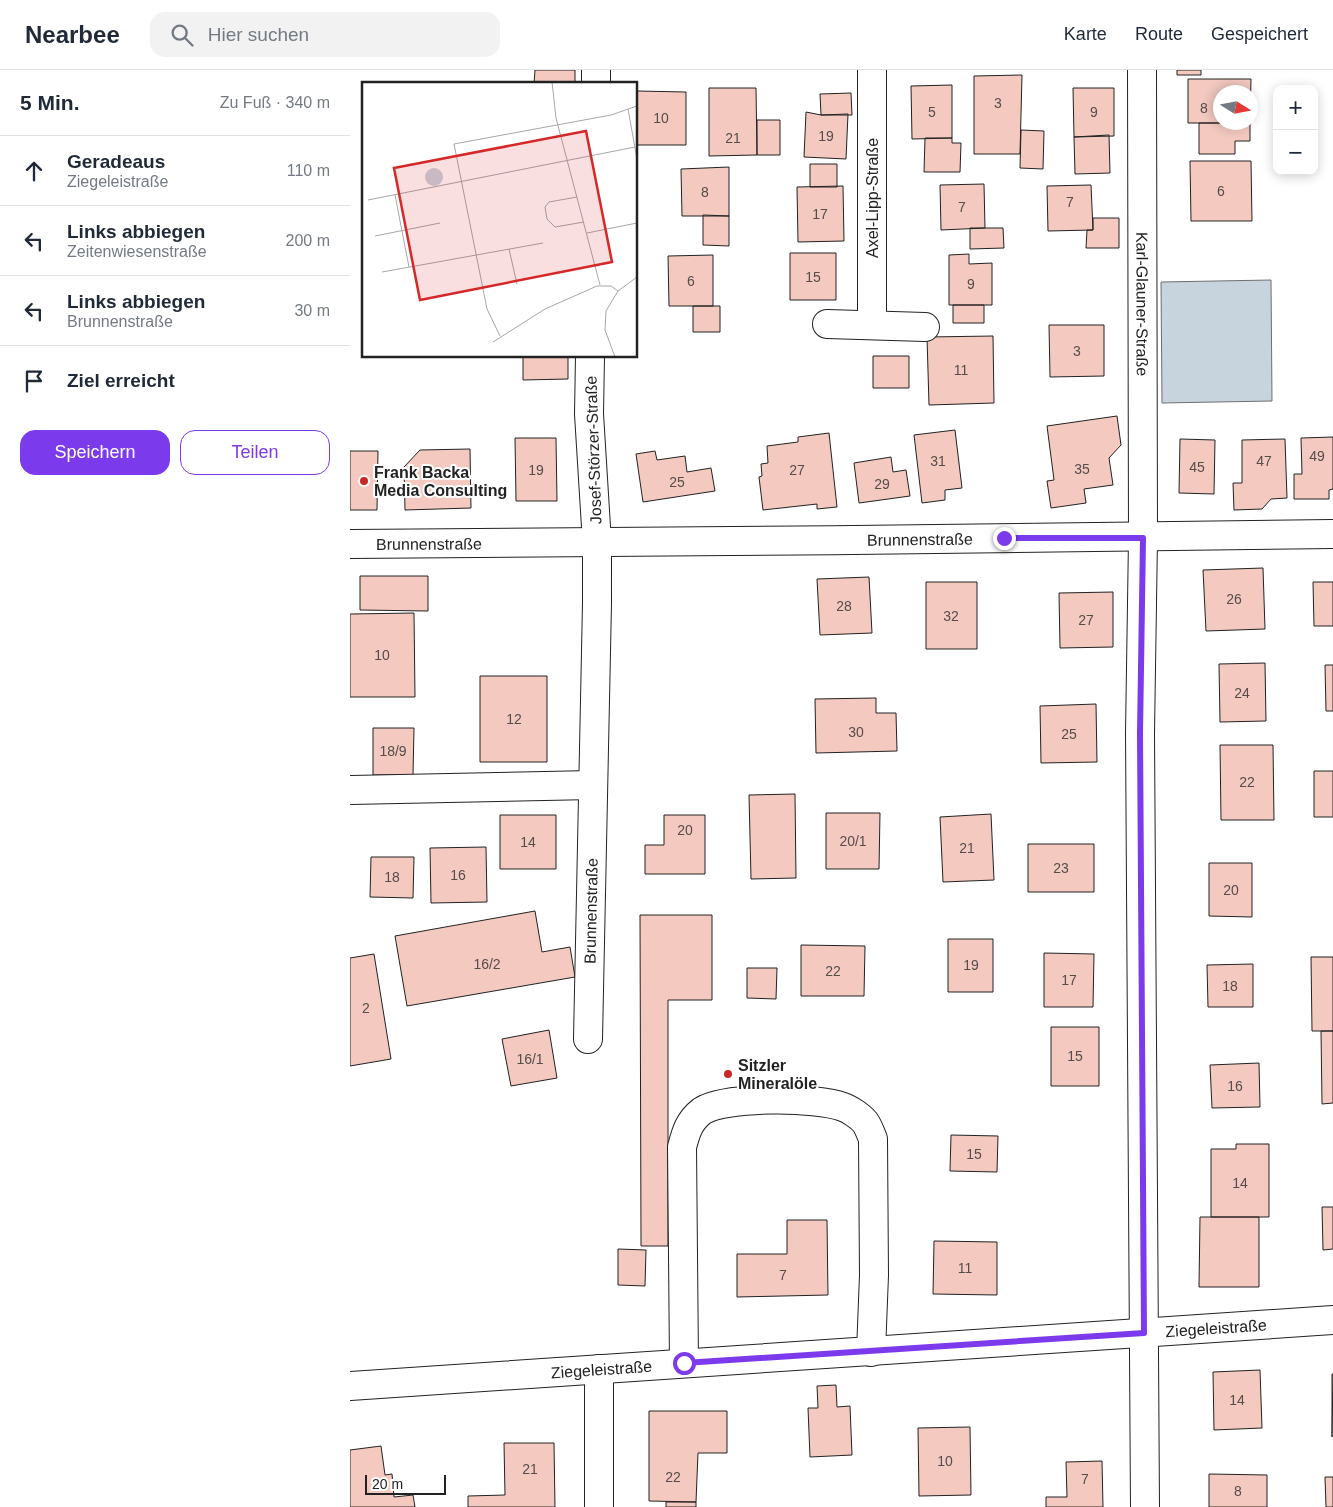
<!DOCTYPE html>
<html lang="de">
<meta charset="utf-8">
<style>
:root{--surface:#fff;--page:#f2f2f3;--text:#1f2937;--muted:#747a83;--line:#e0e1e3;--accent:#7c3aed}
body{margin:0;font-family:Helvetica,sans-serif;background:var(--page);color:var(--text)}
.controls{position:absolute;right:15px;top:15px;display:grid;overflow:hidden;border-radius:10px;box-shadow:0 2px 12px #0003}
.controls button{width:45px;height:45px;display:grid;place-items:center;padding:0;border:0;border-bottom:1px solid var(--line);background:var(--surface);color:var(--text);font:25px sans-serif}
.compass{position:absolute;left:863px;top:15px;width:45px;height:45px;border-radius:50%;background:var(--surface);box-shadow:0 2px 12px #0003;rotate:101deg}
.scale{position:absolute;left:15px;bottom:12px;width:81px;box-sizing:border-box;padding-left:5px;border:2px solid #222;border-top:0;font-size:14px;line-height:18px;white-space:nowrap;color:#222;-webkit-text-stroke:4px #fff;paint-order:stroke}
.stop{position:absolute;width:15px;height:15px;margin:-11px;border:4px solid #7c3aed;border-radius:50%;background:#fff}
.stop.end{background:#7c3aed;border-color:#fff;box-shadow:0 1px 5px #0008}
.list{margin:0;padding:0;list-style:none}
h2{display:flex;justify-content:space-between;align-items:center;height:65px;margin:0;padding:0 20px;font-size:21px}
h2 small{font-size:16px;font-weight:400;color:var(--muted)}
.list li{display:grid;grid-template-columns:32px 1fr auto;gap:15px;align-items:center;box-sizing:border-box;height:70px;padding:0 20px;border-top:1px solid var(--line)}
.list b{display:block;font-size:19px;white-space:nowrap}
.list p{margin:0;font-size:16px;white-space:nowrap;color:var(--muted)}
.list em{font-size:16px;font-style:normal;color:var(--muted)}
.actions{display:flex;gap:10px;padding:15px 20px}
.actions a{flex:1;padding:11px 0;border:1px solid var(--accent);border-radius:15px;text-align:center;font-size:18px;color:var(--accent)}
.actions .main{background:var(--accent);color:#fff}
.icon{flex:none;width:28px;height:28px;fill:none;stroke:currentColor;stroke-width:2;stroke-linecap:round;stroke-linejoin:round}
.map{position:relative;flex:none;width:983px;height:1437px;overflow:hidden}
header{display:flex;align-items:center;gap:30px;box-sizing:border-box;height:70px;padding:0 25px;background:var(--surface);border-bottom:1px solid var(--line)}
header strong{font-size:24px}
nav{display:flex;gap:28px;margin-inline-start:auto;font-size:18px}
.search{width:350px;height:45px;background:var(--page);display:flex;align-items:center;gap:12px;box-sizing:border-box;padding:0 18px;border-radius:15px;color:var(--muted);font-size:19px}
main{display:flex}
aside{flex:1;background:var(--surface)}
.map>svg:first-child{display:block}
.water{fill:#c7d3dd;stroke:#6f6f6f}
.building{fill:#f3c9c0;stroke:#222;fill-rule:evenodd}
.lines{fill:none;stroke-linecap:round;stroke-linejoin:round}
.minor-casing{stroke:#222;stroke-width:30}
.minor{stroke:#fff;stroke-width:28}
.route{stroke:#7c3aed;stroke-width:6}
.poi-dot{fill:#c62828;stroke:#fff;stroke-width:2}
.labels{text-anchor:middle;stroke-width:4;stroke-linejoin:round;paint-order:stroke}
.number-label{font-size:14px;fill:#564c4a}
.street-label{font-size:16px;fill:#222;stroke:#fff}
.poi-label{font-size:16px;font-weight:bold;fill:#222;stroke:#fff;text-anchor:start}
.inset-road{fill:none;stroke:#a7a7a7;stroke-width:1}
.view{fill:#d62828;fill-opacity:0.15;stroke:#d62828;stroke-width:2.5}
.inset-edge{fill:none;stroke:#222;stroke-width:2.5}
</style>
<header>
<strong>Nearbee</strong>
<div class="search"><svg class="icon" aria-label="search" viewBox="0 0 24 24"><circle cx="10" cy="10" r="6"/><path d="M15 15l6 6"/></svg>Hier suchen</div>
<nav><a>Karte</a><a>Route</a><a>Gespeichert</a></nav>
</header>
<main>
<aside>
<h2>5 Min.<small>Zu Fuß · 340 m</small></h2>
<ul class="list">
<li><svg class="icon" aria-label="ahead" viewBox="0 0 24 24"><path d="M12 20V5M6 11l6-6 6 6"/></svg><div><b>Geradeaus</b><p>Ziegeleistraße</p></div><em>110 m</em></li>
<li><svg class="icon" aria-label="left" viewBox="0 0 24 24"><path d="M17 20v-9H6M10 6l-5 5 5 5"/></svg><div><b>Links abbiegen</b><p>Zeitenwiesenstraße</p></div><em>200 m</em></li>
<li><svg class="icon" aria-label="left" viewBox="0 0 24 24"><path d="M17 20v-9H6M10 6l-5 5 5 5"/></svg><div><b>Links abbiegen</b><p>Brunnenstraße</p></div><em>30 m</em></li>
<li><svg class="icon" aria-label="arrive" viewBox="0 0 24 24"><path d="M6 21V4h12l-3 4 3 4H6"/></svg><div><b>Ziel erreicht</b></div></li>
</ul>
<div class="actions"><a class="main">Speichern</a><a>Teilen</a></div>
</aside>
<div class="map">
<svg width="983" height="1437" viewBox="0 0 983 1437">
<rect width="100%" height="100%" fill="#fff"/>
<!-- water -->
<path class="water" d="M 921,210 L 922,331 L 812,333 L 811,212 Z"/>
<!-- building -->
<path class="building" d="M 185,0 L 225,0 L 225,14 L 184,14 Z
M 827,0 L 851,0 L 851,5 L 827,5 Z
M 672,5 L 670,84 L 624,84 L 624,6 Z
M 838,9 L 901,9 L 900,53 L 838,53 ZM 871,22 L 901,22 L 901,52 L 871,52 Z
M 602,15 L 602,68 L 562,69 L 561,16 Z
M 359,18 L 406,18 L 407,85 L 359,86 Z
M 723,18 L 764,18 L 764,66 L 724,67 Z
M 287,21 L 336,22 L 336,75 L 287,75 Z
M 501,23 L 502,45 L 471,45 L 470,24 Z
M 456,42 L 471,45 L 498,44 L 496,89 L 454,87 Z
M 407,50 L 430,50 L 430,85 L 407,85 Z
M 849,53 L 900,53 L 900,71 L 885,71 L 885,84 L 849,84 Z
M 671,60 L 694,61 L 693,99 L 670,98 Z
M 759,65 L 760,103 L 725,104 L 724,67 Z
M 575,68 L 602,68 L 602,73 L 611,73 L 610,102 L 574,102 Z
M 840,91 L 901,91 L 902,151 L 841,151 Z
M 460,94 L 487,94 L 487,117 L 460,117 Z
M 379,97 L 379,146 L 332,146 L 331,99 Z
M 634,114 L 635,158 L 591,160 L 590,115 Z
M 741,115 L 743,160 L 698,161 L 697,116 Z
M 493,116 L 494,171 L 448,172 L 447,117 Z
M 353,145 L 379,146 L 379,176 L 353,175 Z
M 743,148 L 769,148 L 769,178 L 736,178 L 737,160 L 743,160 Z
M 620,158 L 653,158 L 654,178 L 620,179 Z
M 440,183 L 486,183 L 486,230 L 440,230 Z
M 619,184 L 619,194 L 642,193 L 642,235 L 599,235 L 599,185 Z
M 363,185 L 363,236 L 319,236 L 318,186 Z
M 603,235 L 634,235 L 634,253 L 603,253 Z
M 343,236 L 370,236 L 370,262 L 343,262 Z
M 699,255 L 754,255 L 754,306 L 700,307 Z
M 643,266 L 644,333 L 579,335 L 577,267 Z
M 173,286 L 218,286 L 218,309 L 173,310 Z
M 523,286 L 559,286 L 559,318 L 523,318 Z
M 767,346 L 771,375 L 759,388 L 763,415 L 734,419 L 736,433 L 701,438 L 697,411 L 704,410 L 697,356 Z
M 605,360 L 612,418 L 595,420 L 595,430 L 572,433 L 564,365 Z
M 479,363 L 487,437 L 467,439 L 467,434 L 413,440 L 409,407 L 412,406 L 411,394 L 418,393 L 417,376 L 448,372 L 448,367 Z
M 983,367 L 983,419 L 979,420 L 979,429 L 944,429 L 944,404 L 952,404 L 951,368 Z
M 165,368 L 206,368 L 207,431 L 166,431 Z
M 830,369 L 865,370 L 864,424 L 829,423 Z
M 935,369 L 937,428 L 921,429 L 912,439 L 884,440 L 883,413 L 892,413 L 892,370 Z
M 120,379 L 121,438 L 55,440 L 54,397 L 70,380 Z
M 0,381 L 28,381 L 27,440 L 0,440 Z
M 305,381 L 307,390 L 335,386 L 337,402 L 361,398 L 365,421 L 293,432 L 286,384 Z
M 541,387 L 543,402 L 556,400 L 560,426 L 509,433 L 504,393 Z
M 913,498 L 915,559 L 856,561 L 853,500 Z
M 10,506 L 78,506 L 78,541 L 10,540 Z
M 519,507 L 522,563 L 470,565 L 467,509 Z
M 576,512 L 627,512 L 627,579 L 576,579 Z
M 963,512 L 983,512 L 983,556 L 964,556 Z
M 763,522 L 763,577 L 710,578 L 709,523 Z
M 64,543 L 65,627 L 0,627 L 0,544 Z
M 915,593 L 916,651 L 870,652 L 869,594 Z
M 975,595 L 983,595 L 983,641 L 976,641 Z
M 130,606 L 197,606 L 197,692 L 130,692 Z
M 526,628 L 526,643 L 546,643 L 547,681 L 466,683 L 465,629 Z
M 746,634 L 747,692 L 691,693 L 690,636 Z
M 23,658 L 64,658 L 63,705 L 23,705 Z
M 870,675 L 923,675 L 924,750 L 871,750 Z
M 964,701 L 983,701 L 983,747 L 964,747 Z
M 445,724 L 446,808 L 401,809 L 399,725 Z
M 476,743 L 530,743 L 529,799 L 476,799 Z
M 641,744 L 644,810 L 593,812 L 590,747 Z
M 150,745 L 206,745 L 206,799 L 150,799 Z
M 314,745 L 355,745 L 355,804 L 295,804 L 295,775 L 314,775 Z
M 678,774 L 744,774 L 744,822 L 678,822 Z
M 136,777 L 137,832 L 81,833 L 80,778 Z
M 21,787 L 64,787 L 63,828 L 20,827 Z
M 859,793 L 902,793 L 902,847 L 859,846 Z
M 185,841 L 192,882 L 220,877 L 225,907 L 57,936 L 45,866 Z
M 290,845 L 362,845 L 362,930 L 318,930 L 318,1176 L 291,1176 Z
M 598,869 L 643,869 L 643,922 L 598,922 Z
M 451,875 L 515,876 L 514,926 L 451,926 Z
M 694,883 L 744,884 L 743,937 L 694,937 Z
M 24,884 L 41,989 L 0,996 L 0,888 Z
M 961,887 L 983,887 L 983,961 L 962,961 Z
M 903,894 L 903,937 L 858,937 L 857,895 Z
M 397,898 L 427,898 L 426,929 L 397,928 Z
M 701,957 L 749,957 L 749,1016 L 701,1016 Z
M 199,960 L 207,1008 L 161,1016 L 152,969 Z
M 971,961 L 983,961 L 983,1033 L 972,1034 Z
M 909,993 L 910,1037 L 862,1038 L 860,995 Z
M 601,1065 L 648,1066 L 647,1102 L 600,1101 Z
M 886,1074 L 919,1074 L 919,1147 L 861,1147 L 861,1079 L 886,1079 Z
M 972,1137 L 983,1137 L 983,1179 L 973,1180 Z
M 850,1147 L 909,1147 L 909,1217 L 849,1217 Z
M 437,1150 L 477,1150 L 478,1225 L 387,1227 L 387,1184 L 437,1184 Z
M 584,1171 L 647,1172 L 647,1225 L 583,1224 Z
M 268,1179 L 296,1180 L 295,1216 L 268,1215 Z
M 910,1300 L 912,1358 L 864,1360 L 863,1302 Z
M 982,1304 L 983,1304 L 982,1367 Z
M 486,1315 L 487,1337 L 500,1336 L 502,1385 L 460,1387 L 458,1338 L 468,1338 L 467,1316 Z
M 299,1341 L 377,1341 L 377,1383 L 348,1383 L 346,1432 L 299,1431 Z
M 620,1357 L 621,1425 L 569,1426 L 568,1358 Z
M 154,1373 L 204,1373 L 205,1437 L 118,1437 L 118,1426 L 155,1425 Z
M 31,1376 L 35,1405 L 42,1404 L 44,1427 L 63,1425 L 65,1437 L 0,1437 L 0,1380 Z
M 752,1391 L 753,1437 L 696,1437 L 696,1427 L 717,1427 L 716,1392 Z
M 859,1404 L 917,1405 L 917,1437 L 859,1437 Z
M 975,1407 L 983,1407 L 983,1437 L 976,1437 Z
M 316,1432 L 346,1432 L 346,1437 L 316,1437 Z"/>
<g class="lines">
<!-- minor casing -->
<g class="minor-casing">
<g id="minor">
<path id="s1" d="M 792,0 L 793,468 L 790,663 L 795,1437"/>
<path d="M 246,14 L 246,0"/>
<path d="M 477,254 L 575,257"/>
<path d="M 522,255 L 522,0"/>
<path id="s2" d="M 0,474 C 328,473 655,468 983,464"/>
<path d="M 0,720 L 243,715"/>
<path id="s3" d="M 238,969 L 247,533 L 247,473 L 239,344 L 240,286"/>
<path d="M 334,1293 L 332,1077 C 336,1062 339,1051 352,1041 C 375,1026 467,1027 493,1037 C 499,1039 510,1046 515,1052 C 518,1056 521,1064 523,1069 L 524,1205 L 521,1282"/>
<path d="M 249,1299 L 249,1437"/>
<path id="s4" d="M 0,1316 L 983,1250"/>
</g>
</g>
<!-- minor -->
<use href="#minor" class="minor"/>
</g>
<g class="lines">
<!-- route -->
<path class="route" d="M 334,1293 L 794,1263 L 790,663 L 793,468 L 654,468"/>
</g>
<!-- markers -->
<g class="poi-dot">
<circle cx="14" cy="411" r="5"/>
<circle cx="378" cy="1004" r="5"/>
</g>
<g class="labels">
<!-- number labels -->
<g class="number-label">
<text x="648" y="38">3</text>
<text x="854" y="43">8</text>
<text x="582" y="47">5</text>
<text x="744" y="47">9</text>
<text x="311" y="53">10</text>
<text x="476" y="71">19</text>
<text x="383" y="73">21</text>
<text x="871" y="126">6</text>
<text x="355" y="127">8</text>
<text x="720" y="137">7</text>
<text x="612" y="142">7</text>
<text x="470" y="149">17</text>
<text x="463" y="212">15</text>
<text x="341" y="216">6</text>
<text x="621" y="219">9</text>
<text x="727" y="286">3</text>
<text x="611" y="305">11</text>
<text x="967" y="391">49</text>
<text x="588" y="396">31</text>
<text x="914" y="396">47</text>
<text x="847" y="402">45</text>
<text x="732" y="404">35</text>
<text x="186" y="405">19</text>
<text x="447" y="405">27</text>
<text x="327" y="417">25</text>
<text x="532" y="419">29</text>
<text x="884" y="534">26</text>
<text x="494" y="541">28</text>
<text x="601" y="551">32</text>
<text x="736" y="555">27</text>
<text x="32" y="590">10</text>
<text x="892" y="628">24</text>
<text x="164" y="654">12</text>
<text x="506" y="667">30</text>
<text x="719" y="669">25</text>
<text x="43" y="686">18/9</text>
<text x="897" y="717">22</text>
<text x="335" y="765">20</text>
<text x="503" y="776">20/1</text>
<text x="178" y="777">14</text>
<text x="617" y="783">21</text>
<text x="711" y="803">23</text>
<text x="108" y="810">16</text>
<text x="42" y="812">18</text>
<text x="881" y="825">20</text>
<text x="137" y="899">16/2</text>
<text x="621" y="900">19</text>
<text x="483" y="906">22</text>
<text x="719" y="915">17</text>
<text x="880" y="921">18</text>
<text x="16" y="943">2</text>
<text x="725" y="991">15</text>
<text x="180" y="994">16/1</text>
<text x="885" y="1021">16</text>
<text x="624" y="1089">15</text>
<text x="890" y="1118">14</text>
<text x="615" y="1203">11</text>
<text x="433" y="1210">7</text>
<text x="887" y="1335">14</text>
<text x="595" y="1396">10</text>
<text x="180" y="1404">21</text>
<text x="323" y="1412">22</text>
<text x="735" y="1414">7</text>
<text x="888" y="1426">8</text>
</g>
<!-- street labels -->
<g class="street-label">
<text transform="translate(522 128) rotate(-90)" y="6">Axel-Lipp-Straße</text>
<text dy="6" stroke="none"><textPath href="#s1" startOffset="234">Karl-Glauner-Straße</textPath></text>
<text transform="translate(243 380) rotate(-92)" y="6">Josef-Störzer-Straße</text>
<text dy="6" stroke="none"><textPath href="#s2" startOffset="570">Brunnenstraße</textPath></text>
<text dy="6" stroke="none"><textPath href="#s2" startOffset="79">Brunnenstraße</textPath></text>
<text dy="6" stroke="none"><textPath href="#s3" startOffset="128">Brunnenstraße</textPath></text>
<text dy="6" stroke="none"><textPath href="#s4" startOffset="868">Ziegeleistraße</textPath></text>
<text dy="6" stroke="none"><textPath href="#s4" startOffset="252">Ziegeleistraße</textPath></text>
</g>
<!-- poi labels -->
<g class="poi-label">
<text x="24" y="408">Frank Backa<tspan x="24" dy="18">Media Consulting</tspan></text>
<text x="388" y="1001">Sitzler<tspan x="388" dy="18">Mineralöle</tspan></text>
</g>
</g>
<!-- overview -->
<g transform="translate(12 12)">
<rect width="275" height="275" fill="#fff"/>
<path d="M63 95a9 9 0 1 1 18 0a9 9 0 1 1-18 0Z" fill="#c7d3dd"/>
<path class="inset-road" d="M 190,0 L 194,36 L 238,203M 266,27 L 275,77M 33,113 L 47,185M 215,115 L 187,120 L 183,125 L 185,137 L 193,145 L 222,140M 6,118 L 273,65M 225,151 L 275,141M 13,154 L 78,141M 147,167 L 155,202M 20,190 L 181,161M 138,254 L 125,227 L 92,62 L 249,33 L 275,24M 131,260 L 183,227 L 235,204 L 249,204 L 256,209M 253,275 L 243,248 L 244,229 L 256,209 L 275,195"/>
<path class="view" d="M 224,49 L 250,180 L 58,218 L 32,86 Z"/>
<rect width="275" height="275" class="inset-edge"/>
</g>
</svg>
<div class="controls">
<button>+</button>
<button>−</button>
</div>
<svg class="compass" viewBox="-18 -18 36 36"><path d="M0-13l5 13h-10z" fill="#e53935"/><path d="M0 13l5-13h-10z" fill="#747a83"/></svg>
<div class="scale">20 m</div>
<div class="stop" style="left:334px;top:1293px"></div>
<div class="stop end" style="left:654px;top:468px"></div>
</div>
</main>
